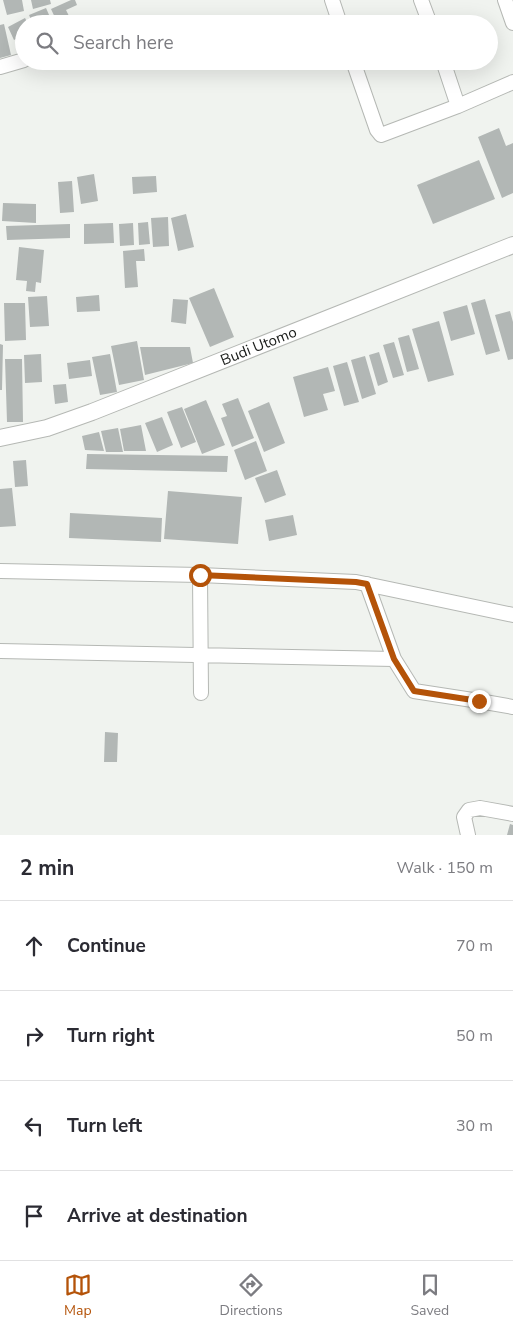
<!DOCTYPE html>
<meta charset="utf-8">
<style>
:root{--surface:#fff;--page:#f2f2f3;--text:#2b2b33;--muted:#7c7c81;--line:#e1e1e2;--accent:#b45309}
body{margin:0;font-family:"Nunito Sans",sans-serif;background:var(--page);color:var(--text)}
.stop{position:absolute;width:15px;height:15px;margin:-11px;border:4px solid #b45309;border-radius:50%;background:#fff}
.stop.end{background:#b45309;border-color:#fff;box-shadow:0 1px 5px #0008}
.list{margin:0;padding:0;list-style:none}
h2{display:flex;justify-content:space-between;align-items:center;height:65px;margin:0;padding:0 20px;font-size:21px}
h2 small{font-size:16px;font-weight:400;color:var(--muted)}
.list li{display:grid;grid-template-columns:32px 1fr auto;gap:15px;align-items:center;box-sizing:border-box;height:90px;padding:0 20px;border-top:1px solid var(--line)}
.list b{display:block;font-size:19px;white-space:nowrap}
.list em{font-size:16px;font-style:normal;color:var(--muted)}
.icon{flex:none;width:28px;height:28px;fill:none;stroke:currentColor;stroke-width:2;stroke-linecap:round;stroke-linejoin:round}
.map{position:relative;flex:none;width:513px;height:835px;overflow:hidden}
.search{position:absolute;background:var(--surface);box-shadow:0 5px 20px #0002;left:15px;right:15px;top:15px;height:55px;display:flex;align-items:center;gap:12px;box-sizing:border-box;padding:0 18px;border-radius:28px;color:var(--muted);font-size:19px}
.sheet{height:425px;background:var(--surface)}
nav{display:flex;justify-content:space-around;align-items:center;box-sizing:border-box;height:70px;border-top:1px solid var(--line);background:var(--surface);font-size:14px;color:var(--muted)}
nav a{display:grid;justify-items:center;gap:2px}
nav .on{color:var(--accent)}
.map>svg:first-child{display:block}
.building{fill:#b2b7b5}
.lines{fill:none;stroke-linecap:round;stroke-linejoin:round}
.minor-casing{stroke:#b5b8b4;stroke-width:16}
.tertiary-casing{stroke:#b5b8b4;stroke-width:18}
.minor{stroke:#fff;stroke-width:14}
.tertiary{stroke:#fff;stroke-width:16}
.route{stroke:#b45309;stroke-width:6}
.labels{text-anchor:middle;stroke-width:4;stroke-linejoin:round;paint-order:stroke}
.street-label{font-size:15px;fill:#1a1c1a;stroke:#fff}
</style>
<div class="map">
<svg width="513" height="835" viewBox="0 0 513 835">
<rect width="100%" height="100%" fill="#f0f3ef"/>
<!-- building -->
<path class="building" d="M 3,0 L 22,0 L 24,11 L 7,15 Z
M 31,0 L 50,0 L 51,4 L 33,9 Z
M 71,0 L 75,0 L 77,5 L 66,10 L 73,24 L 58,24 L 51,9 Z
M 46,8 L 53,24 L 33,24 L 29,15 Z
M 25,18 L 28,24 L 24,24 L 24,49 L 18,38 L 14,40 L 8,27 Z
M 4,24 L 11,55 L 0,58 L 0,25 Z
M 499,128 L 506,146 L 513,143 L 513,193 L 502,198 L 478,137 Z
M 479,160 L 495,199 L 433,224 L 417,185 Z
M 94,174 L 98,201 L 81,204 L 77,177 Z
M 156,176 L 157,192 L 133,194 L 132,177 Z
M 72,181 L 74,212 L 60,213 L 58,182 Z
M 3,203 L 36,204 L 36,223 L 2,221 Z
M 186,214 L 194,247 L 178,251 L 171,218 Z
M 168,217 L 169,246 L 153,247 L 151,218 Z
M 148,222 L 150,244 L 139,245 L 138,223 Z
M 113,223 L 114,243 L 84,244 L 84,224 Z
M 133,223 L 134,245 L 120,246 L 119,224 Z
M 70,224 L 70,238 L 7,240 L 6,226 Z
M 19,247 L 44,250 L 41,283 L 36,282 L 35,292 L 26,291 L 27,281 L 16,280 Z
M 144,249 L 145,261 L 136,261 L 138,287 L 125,288 L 123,251 Z
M 214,288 L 234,337 L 210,347 L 189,298 Z
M 99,295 L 100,311 L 77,312 L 76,297 Z
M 47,296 L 49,326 L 30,327 L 28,297 Z
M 173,299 L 188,300 L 186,324 L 171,322 Z
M 485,299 L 500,351 L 486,355 L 471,303 Z
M 4,303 L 25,303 L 26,340 L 5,341 Z
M 467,305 L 475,334 L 451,341 L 443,312 Z
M 510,311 L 513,322 L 513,359 L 508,360 L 495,315 Z
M 439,321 L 454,375 L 428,382 L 412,329 Z
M 409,335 L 419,369 L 407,372 L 398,338 Z
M 137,341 L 144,380 L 119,385 L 111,346 Z
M 394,342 L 404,375 L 393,378 L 383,345 Z
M 0,344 L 3,345 L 2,390 L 0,390 Z
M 140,347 L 190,347 L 193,363 L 145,375 Z
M 379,352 L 388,382 L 378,386 L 369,355 Z
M 41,354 L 42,382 L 25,383 L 24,355 Z
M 110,354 L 117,392 L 100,395 L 92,357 Z
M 365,356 L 376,394 L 362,399 L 351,360 Z
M 5,359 L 22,359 L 23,422 L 7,422 Z
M 90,360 L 92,376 L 69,379 L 67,363 Z
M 347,362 L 359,402 L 344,406 L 333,366 Z
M 328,367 L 335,391 L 323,394 L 328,410 L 304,417 L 293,377 Z
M 66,384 L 68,402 L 55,404 L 53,385 Z
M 238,398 L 254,438 L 232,447 L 221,418 L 227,416 L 222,404 Z
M 206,400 L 225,445 L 202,454 L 184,409 Z
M 269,402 L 285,443 L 264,452 L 248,411 Z
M 182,407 L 196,442 L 181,448 L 167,412 Z
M 162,417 L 173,445 L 157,452 L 145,423 Z
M 141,425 L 146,451 L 124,451 L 120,429 Z
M 118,428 L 123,452 L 106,452 L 101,431 Z
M 99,432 L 104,451 L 85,450 L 82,436 Z
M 256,441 L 267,471 L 245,480 L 234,450 Z
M 87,454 L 228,456 L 227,472 L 86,469 Z
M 26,460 L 28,486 L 15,487 L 13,461 Z
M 277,470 L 286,495 L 265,503 L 255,478 Z
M 12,488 L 16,526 L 0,527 L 0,489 Z
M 168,491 L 242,497 L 238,544 L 164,539 Z
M 70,513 L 162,518 L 161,542 L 69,538 Z
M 293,515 L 297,535 L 269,541 L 265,520 Z
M 105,732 L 118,733 L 117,762 L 104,762 Z
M 510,824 L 513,825 L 513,835 L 507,835 Z"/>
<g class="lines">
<!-- minor casing -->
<g class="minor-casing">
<path id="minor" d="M 332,0 L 340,24
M 421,0 L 430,24
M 505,0 L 513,23
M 353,61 L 377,130 L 381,135 L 458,106 L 513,82
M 443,61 L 458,106
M 0,67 L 24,60
M 0,571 L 200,575 L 356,582 L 513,615
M 200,575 L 201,693
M 367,584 L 394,659 L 414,691 L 479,701 L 513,707
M 0,651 L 394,659
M 468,835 L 464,817 L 469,810 L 480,808 L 513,814"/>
</g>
<!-- tertiary casing -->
<g class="tertiary-casing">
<g id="tertiary">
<path id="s1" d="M 0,438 L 47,428 L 92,412 L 513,245"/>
</g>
</g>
<!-- minor -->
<use href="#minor" class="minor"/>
<!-- tertiary -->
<use href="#tertiary" class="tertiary"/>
</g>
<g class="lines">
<!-- route -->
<path class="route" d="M 200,575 L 356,582 L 367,584 L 394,659 L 414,691 L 479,701"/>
</g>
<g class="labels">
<!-- street labels -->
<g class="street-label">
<text dy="5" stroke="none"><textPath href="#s1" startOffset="275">Budi Utomo</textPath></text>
</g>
</g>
</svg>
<div class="stop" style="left:200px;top:575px"></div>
<div class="stop end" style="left:479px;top:701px"></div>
<div class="search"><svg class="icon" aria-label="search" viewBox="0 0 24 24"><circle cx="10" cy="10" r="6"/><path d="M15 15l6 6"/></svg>Search here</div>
</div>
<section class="sheet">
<h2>2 min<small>Walk · 150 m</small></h2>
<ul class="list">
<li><svg class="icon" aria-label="ahead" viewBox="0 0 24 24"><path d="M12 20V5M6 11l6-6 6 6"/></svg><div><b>Continue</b></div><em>70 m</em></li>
<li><svg class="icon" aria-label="right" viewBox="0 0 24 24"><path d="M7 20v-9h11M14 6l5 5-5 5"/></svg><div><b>Turn right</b></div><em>50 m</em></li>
<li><svg class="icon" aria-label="left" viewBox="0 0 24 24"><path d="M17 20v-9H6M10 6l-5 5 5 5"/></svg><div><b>Turn left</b></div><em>30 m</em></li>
<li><svg class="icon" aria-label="arrive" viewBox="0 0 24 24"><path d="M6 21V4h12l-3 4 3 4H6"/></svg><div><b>Arrive at destination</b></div></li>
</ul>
</section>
<nav>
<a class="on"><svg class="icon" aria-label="map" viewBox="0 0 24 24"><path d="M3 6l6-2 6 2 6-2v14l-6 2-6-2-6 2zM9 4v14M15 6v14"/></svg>Map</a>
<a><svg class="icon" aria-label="directions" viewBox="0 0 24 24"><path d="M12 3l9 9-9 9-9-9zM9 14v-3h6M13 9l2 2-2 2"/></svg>Directions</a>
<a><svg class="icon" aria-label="saved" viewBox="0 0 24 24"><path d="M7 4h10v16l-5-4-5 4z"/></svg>Saved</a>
</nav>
